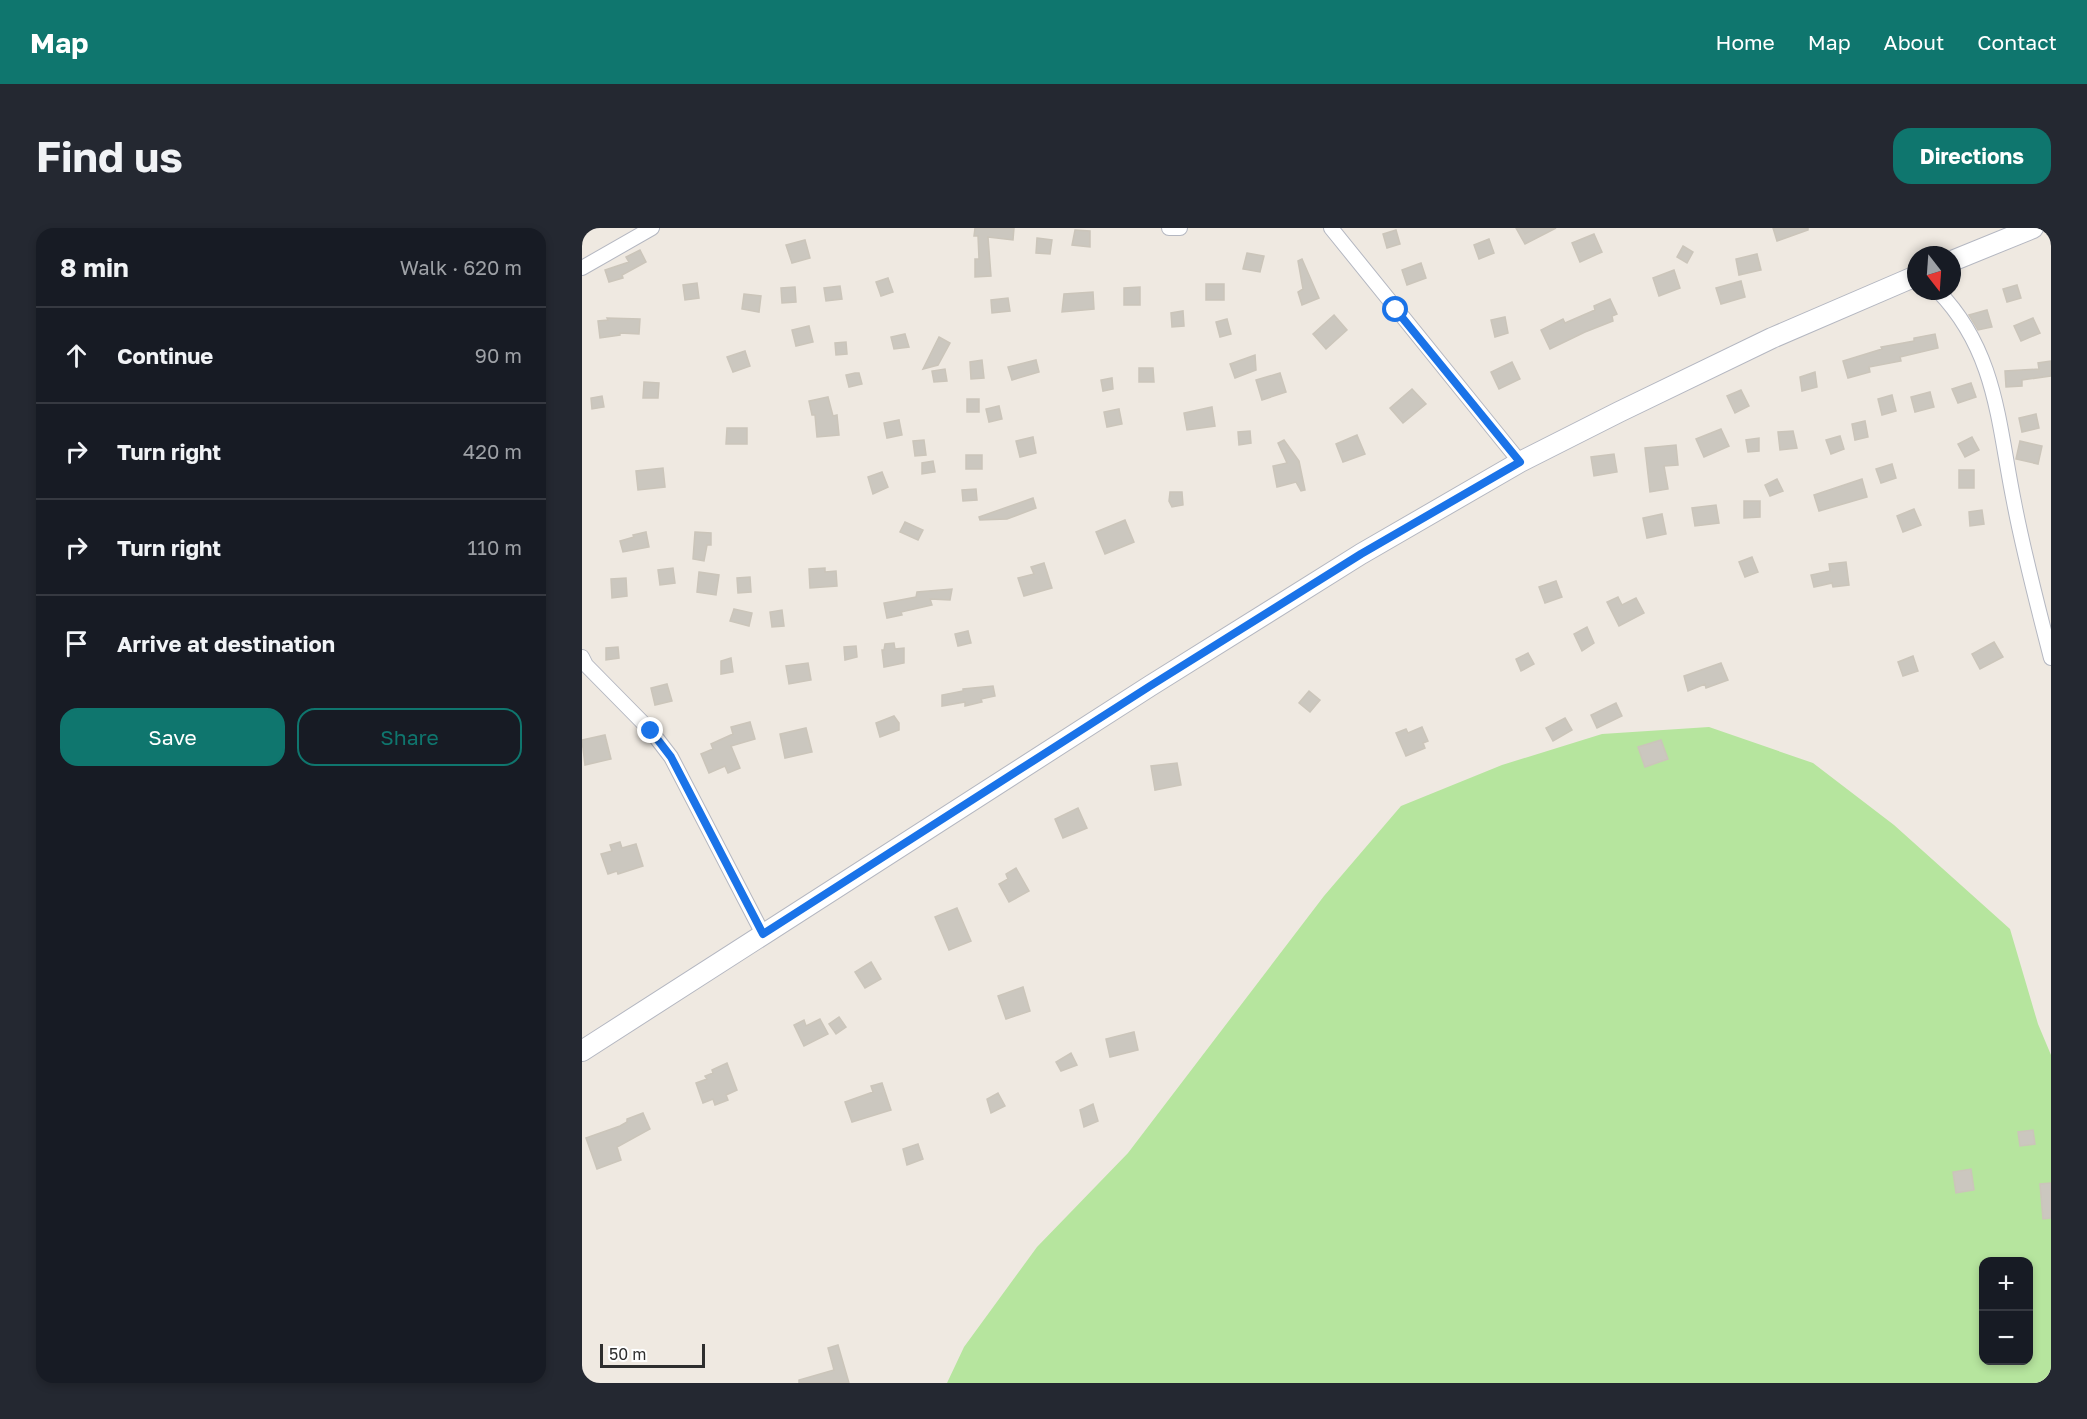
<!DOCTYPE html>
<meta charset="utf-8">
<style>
:root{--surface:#171b24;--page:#242831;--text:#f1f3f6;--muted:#9ea1a6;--line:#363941;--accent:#0f766e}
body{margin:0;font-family:"Golos Text",sans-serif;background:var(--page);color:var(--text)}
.controls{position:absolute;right:18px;bottom:18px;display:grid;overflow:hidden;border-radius:12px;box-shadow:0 3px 9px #0003}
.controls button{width:54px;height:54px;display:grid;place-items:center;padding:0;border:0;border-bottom:2px solid var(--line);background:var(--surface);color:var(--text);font:30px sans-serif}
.compass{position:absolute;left:1325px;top:18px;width:54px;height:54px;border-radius:50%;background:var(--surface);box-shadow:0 3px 9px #0003;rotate:163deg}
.scale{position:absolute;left:18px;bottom:15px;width:105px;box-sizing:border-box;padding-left:6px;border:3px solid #2e2e2e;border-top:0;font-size:16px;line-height:21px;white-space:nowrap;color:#2e2e2e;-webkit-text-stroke:4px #fff;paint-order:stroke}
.stop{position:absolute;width:18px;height:18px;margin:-14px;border:4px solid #1a73e8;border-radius:50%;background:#fff}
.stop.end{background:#1a73e8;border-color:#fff;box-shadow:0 2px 6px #0008}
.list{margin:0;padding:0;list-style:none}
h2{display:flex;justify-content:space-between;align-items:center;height:78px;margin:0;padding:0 24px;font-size:26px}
h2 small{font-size:20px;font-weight:400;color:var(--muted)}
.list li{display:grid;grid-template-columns:39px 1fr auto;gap:18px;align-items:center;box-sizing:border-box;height:96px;padding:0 24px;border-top:2px solid var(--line)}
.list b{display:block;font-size:22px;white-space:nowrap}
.list em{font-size:20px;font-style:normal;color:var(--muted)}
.actions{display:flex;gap:12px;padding:18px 24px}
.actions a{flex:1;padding:14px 0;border:2px solid var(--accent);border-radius:18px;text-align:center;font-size:21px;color:var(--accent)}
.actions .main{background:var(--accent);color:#fff}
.icon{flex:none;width:33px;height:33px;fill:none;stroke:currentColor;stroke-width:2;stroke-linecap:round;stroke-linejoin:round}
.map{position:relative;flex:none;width:1469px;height:1155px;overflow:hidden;border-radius:18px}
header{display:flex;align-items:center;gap:36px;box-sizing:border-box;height:84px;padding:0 30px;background:var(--accent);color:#fff}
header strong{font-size:28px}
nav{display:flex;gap:33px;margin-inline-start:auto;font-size:21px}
.intro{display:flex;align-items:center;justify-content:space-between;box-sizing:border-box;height:144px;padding:0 36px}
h1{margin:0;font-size:42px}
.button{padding:15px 27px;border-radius:18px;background:var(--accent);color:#fff;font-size:21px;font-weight:700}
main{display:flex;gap:36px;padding:0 36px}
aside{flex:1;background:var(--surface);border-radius:18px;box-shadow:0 3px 9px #0003}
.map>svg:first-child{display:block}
.green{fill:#b6e59e;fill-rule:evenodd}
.building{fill:#cbc7bf;stroke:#cbc5ba;stroke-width:1.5}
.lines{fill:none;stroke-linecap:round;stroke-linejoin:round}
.minor-casing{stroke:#b4b7c1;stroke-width:16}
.secondary-casing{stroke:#b4b7c1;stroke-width:22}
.minor{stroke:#fff;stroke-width:14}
.secondary{stroke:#fff;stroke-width:20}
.route{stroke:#1a73e8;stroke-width:8}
</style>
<header>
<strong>Map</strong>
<nav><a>Home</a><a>Map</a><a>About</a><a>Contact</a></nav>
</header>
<div class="intro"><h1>Find us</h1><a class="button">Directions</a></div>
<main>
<aside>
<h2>8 min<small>Walk · 620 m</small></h2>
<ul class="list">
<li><svg class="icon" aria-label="ahead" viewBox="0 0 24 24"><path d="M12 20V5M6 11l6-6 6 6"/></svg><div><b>Continue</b></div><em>90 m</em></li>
<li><svg class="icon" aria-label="right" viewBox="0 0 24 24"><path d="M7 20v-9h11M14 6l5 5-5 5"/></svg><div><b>Turn right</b></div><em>420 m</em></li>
<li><svg class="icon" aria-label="right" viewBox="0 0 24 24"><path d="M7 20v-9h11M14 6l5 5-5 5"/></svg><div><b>Turn right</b></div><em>110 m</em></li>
<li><svg class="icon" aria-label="arrive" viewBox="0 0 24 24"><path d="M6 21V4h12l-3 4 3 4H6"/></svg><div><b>Arrive at destination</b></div></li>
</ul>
<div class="actions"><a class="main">Save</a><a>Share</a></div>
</aside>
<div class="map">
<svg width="1469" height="1155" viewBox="0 0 1469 1155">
<rect width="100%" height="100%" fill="#efe9e1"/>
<!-- green -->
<path class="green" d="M 1127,499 L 1231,535 L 1312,597 L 1428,701 L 1456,796 L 1469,827 L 1469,1155 L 365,1155 L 382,1119 L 455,1019 L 546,925 L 742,668 L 819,578 L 920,537 L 1020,506 ZM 1402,1034 L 1446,1034 L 1446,1132 L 1402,1132 Z"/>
<!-- building -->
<path class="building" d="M 393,0 L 432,0 L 431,12 L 406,9 L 409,48 L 393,49 L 393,31 L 397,31 L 396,8 L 392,8 Z
M 934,0 L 974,0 L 943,16 Z
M 1191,0 L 1226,0 L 1226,2 L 1195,13 Z
M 493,2 L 508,3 L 508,19 L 490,17 Z
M 814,2 L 818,16 L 805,20 L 801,6 Z
M 1012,6 L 1020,24 L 998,34 L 990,15 Z
M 455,10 L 470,12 L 468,26 L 454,25 Z
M 907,11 L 912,25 L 897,31 L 892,17 Z
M 223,12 L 228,30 L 210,35 L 204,17 Z
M 1101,18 L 1111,24 L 1105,35 L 1095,29 Z
M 58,22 L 64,34 L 40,47 L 41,50 L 27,54 L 23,42 L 47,34 L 44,29 Z
M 665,25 L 682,28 L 678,44 L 661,41 Z
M 1175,26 L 1179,42 L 1157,47 L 1154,31 Z
M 720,31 L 737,70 L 720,77 L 716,64 L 721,61 L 716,33 Z
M 839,35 L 844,50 L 825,57 L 820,42 Z
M 1092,42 L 1098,60 L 1077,68 L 1071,50 Z
M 306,50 L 311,64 L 299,68 L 294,54 Z
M 1159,53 L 1163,69 L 1139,76 L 1134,60 Z
M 115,55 L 117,70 L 103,72 L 101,57 Z
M 624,56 L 642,56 L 642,72 L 624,72 Z
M 1435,57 L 1439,70 L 1425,74 L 1421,61 Z
M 258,58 L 260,71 L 244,73 L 242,60 Z
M 213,59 L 214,74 L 200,75 L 199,60 Z
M 558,59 L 558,77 L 542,77 L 542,60 Z
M 511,64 L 512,81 L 480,84 L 482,66 Z
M 162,66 L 179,68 L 177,84 L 160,81 Z
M 426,70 L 428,83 L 410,85 L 409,72 Z
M 1028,71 L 1035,86 L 1030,88 L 1031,93 L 1003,104 L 968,121 L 959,102 L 981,91 L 983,95 L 1013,82 L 1012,78 Z
M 1405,82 L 1410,99 L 1396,102 L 1387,87 Z
M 601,83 L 602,98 L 590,99 L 589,85 Z
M 752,87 L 765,102 L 744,121 L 731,106 Z
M 923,89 L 926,105 L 913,109 L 909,92 Z
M 25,90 L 58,91 L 57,106 L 38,105 L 38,107 L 18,110 L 16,93 L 26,92 Z
M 1451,90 L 1458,105 L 1439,113 L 1432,98 Z
M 645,91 L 649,106 L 638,109 L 634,94 Z
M 227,98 L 231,114 L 214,118 L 210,102 Z
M 323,106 L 327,119 L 312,121 L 309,109 Z
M 1353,106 L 1356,120 L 1318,129 L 1319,133 L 1287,139 L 1288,144 L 1266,150 L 1261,133 L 1300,121 L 1299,119 L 1332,113 L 1332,110 Z
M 357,109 L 368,115 L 356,137 L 341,141 Z
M 264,114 L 265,126 L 254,127 L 253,115 Z
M 163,123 L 168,138 L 151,144 L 145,129 Z
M 673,127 L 674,142 L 653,150 L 648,136 Z
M 400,132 L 402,150 L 389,151 L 388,134 Z
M 454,132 L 457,144 L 430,152 L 426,139 Z
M 1469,133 L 1469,148 L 1440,152 L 1440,158 L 1424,159 L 1423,143 L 1457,141 L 1456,135 Z
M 930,134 L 938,151 L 917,161 L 909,144 Z
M 557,140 L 571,140 L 572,154 L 557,154 Z
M 363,141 L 365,153 L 352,154 L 350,143 Z
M 1233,144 L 1235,159 L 1220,163 L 1218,149 Z
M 273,145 L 277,145 L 280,156 L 267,159 L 264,147 Z
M 698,145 L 704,164 L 680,172 L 674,152 Z
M 530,150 L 531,161 L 521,163 L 519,152 Z
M 62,154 L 77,155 L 76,170 L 61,170 Z
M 1389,155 L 1394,169 L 1376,175 L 1370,161 Z
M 830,161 L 844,176 L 821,195 L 808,180 Z
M 1159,162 L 1167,178 L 1153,185 L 1145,168 Z
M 1348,164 L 1352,179 L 1333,184 L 1329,169 Z
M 1310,167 L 1314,183 L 1300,187 L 1296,171 Z
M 20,168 L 22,179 L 10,181 L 9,170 Z
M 246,169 L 251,188 L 255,187 L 257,207 L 235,209 L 233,187 L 230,187 L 227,173 Z
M 385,171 L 397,171 L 397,184 L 385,184 Z
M 417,178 L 420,191 L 407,194 L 404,181 Z
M 630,179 L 633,198 L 605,202 L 602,185 Z
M 537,181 L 540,196 L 525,199 L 522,184 Z
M 1454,186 L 1457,200 L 1440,204 L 1437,190 Z
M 317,192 L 320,207 L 305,210 L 302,195 Z
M 1283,193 L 1286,209 L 1273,212 L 1270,196 Z
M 145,200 L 165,200 L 165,216 L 144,216 Z
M 1139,201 L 1147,218 L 1122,229 L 1114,211 Z
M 668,203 L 669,215 L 657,217 L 656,204 Z
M 1211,203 L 1215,220 L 1198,222 L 1196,204 Z
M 775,207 L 783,226 L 761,234 L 754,216 Z
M 1258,208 L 1262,221 L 1249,226 L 1244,212 Z
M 451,209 L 454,225 L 438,229 L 434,213 Z
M 1390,209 L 1397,222 L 1383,229 L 1376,216 Z
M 1177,210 L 1177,223 L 1166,224 L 1164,212 Z
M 342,212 L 344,227 L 333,228 L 331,213 Z
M 702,212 L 717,233 L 723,262 L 719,263 L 714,254 L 695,259 L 691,238 L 705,235 L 696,215 Z
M 1438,213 L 1460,218 L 1456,236 L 1434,231 Z
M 1094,217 L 1096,237 L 1082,238 L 1086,261 L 1068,264 L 1063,220 Z
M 1032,226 L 1035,244 L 1012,248 L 1009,229 Z
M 384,227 L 400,227 L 400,241 L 384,241 Z
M 351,233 L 353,244 L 340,246 L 340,235 Z
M 1310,236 L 1314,250 L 1299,255 L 1294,241 Z
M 81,240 L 83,259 L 56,262 L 54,243 Z
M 1377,242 L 1392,242 L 1392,260 L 1377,260 Z
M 300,244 L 306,259 L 291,266 L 286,249 Z
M 1195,251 L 1201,263 L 1188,268 L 1183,257 Z
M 1280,251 L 1285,269 L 1237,283 L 1232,267 Z
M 394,261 L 395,272 L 381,273 L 380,262 Z
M 588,264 L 600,264 L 601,277 L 590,279 L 587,273 Z
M 451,270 L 454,280 L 425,291 L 398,292 L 397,289 Z
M 1162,273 L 1178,273 L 1178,289 L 1162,290 Z
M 1134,277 L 1137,295 L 1113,298 L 1110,280 Z
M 1332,281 L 1339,297 L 1321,304 L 1315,288 Z
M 1400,282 L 1402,296 L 1388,298 L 1387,284 Z
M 1080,286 L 1084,306 L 1065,310 L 1061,290 Z
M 543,292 L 552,314 L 523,326 L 514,304 Z
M 323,294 L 341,302 L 336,312 L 318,304 Z
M 64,304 L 67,319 L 41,324 L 38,313 L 52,309 L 51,307 Z
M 113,304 L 129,305 L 129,317 L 125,317 L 122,333 L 111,331 Z
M 1170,329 L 1176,344 L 1163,349 L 1157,334 Z
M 1264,334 L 1267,357 L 1251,359 L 1250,355 L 1232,359 L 1229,347 L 1248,343 L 1247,336 Z
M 462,335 L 470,360 L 442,368 L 436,350 L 452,346 L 449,339 Z
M 91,340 L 93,355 L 78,357 L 76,342 Z
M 243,340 L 243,344 L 254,343 L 255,358 L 228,360 L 227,341 Z
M 117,344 L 137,347 L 134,367 L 115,364 Z
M 168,349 L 169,364 L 156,365 L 155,350 Z
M 44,350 L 45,368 L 30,370 L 29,351 Z
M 974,353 L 980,369 L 963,375 L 957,359 Z
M 370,361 L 368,372 L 348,371 L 350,377 L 319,384 L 320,387 L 305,390 L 302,375 L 334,369 L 335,364 Z
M 1036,369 L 1040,377 L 1054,370 L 1062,385 L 1037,398 L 1025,374 Z
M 152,381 L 170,385 L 167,398 L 148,393 Z
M 200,382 L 202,398 L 190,399 L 188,384 Z
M 1005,399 L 1012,415 L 1000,423 L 992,406 Z
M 386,403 L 389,415 L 376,418 L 373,406 Z
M 1412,414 L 1421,429 L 1398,441 L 1390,426 Z
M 312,415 L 313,421 L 322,420 L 322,435 L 302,439 L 300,422 L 302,422 L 303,416 Z
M 274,418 L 275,429 L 263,432 L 262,419 Z
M 36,419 L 37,430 L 24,432 L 24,420 Z
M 946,425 L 952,436 L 939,443 L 934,431 Z
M 1331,428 L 1336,443 L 1321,448 L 1316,434 Z
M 149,430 L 151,444 L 139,446 L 139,433 Z
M 226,435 L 229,452 L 207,456 L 204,438 Z
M 1139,435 L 1146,452 L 1124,460 L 1123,456 L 1106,463 L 1102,448 Z
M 85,456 L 90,473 L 73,477 L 69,460 Z
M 411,458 L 413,468 L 399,471 L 400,474 L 383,478 L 383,474 L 360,478 L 360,467 L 381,463 L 381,461 Z
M 727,463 L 738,472 L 728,484 L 717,475 Z
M 1034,475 L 1040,488 L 1015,500 L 1009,487 Z
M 312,488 L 317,495 L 317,502 L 298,509 L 294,495 Z
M 983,490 L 990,502 L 971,513 L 964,500 Z
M 168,494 L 173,511 L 149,518 L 158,540 L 146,545 L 143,538 L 127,545 L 119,526 L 131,521 L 129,516 L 151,506 L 149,499 Z
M 840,499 L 846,513 L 841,515 L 843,520 L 824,528 L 814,505 L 824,501 L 826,505 Z
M 224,500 L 230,524 L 203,530 L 198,506 Z
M 23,507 L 29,531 L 3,537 L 0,512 Z
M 1079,512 L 1086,531 L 1063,539 L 1056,519 Z
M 595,535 L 599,557 L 573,562 L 569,538 Z
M 496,580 L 505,600 L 481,610 L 473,591 Z
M 38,614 L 40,620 L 54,616 L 61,638 L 36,646 L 35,643 L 26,646 L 19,626 L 30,623 L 28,617 Z
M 434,640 L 447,663 L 427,674 L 417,656 L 426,651 L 424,646 Z
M 375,680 L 389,713 L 367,722 L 353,689 Z
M 289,734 L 299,751 L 283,760 L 273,744 Z
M 441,759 L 448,783 L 424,791 L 416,768 Z
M 257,789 L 264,799 L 254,806 L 247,796 Z
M 238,791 L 246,806 L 222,818 L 212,797 L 222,792 L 224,798 Z
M 552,804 L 556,822 L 528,829 L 524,811 Z
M 489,825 L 495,837 L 479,843 L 474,834 Z
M 145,835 L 155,862 L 144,867 L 146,872 L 133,877 L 131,871 L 121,875 L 114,855 L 125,851 L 123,848 L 131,845 L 130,842 Z
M 300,855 L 309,882 L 270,894 L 263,874 L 291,864 L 289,858 Z
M 416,865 L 423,878 L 409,885 L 405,871 Z
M 511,876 L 516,893 L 502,899 L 498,882 Z
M 61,885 L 68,901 L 35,919 L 39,932 L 15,941 L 4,910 L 38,898 L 45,894 L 45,891 Z
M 1451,902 L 1453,916 L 1438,918 L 1436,904 Z
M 336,916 L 341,931 L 325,937 L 321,921 Z
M 1389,941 L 1392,962 L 1374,965 L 1371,944 Z
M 1469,955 L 1469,990 L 1461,991 L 1458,956 Z
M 256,1117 L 267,1155 L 217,1155 L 217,1152 L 252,1142 L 246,1120 Z"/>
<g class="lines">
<!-- minor casing -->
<g class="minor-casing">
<path id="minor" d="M 587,0 L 598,0
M 749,0 L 938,234
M 0,40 L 70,0
M 1356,63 C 1415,124 1416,196 1432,274 C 1442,327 1456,379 1469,430
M 0,429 L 4,437 L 69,503 L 89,529 L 181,706"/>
</g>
<!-- secondary casing -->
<g class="secondary-casing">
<path id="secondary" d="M 1370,33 L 1451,0
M 0,823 L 568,458 L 779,326 L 938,234 L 1037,184 L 1190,110 L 1334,48"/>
</g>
<!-- minor -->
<use href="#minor" class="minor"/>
<!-- secondary -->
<use href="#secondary" class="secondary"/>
</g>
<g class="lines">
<!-- route -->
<path class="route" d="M 69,503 L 89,529 L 181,706 L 568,458 L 779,326 L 938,234 L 814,82"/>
</g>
</svg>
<div class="controls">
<button>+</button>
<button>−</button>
</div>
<svg class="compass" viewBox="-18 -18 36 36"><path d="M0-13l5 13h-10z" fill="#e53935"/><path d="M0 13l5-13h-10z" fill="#9ea1a6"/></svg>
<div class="scale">50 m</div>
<div class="stop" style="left:814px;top:82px"></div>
<div class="stop end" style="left:69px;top:503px"></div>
</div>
</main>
